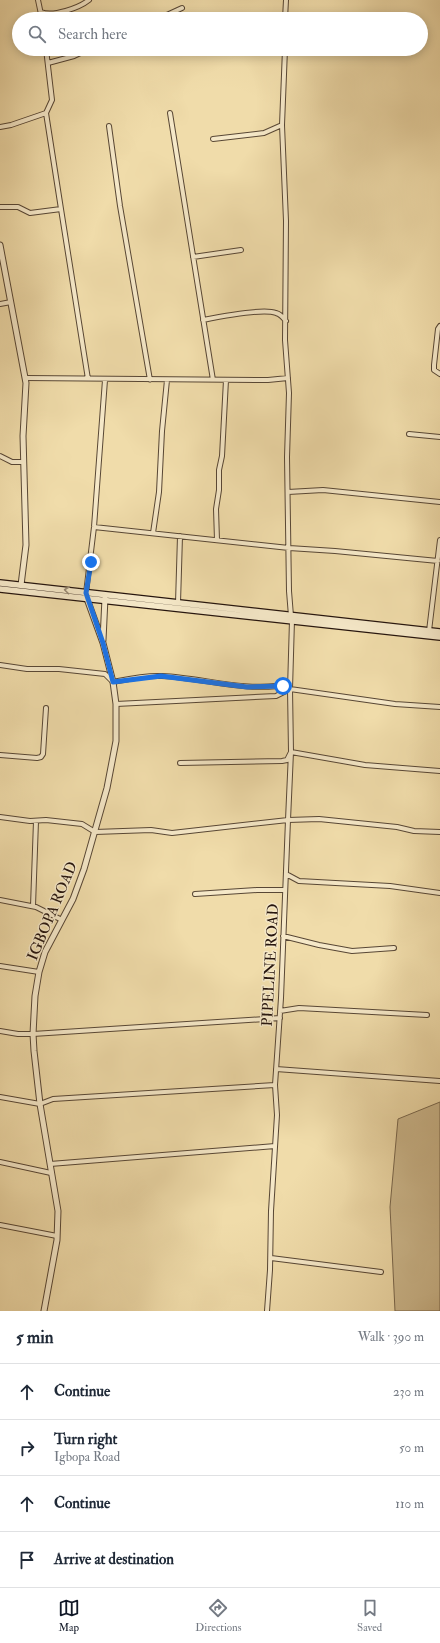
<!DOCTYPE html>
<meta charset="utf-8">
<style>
:root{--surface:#fff;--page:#f2f2f3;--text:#1f2937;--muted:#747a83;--line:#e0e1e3;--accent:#111827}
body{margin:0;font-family:"IM FELL Double Pica",serif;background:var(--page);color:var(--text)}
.stop{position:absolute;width:12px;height:12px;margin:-9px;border:3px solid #1a73e8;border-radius:50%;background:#fff}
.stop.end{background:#1a73e8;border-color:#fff;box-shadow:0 1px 4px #0008}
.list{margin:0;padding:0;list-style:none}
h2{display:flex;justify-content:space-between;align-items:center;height:52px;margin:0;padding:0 16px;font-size:17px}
h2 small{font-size:13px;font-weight:400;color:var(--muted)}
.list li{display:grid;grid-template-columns:26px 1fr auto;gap:12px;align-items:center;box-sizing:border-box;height:56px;padding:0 16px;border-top:1px solid var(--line)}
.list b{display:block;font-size:15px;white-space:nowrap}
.list p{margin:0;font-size:13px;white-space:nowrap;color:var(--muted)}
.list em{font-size:13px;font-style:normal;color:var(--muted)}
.icon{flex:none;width:22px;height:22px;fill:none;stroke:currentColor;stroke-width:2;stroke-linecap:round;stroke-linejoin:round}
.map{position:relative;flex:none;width:440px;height:1311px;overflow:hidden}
.search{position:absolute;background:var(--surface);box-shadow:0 2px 10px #0003;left:12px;right:12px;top:12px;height:44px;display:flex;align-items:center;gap:10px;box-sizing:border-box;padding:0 14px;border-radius:22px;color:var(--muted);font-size:15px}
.sheet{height:276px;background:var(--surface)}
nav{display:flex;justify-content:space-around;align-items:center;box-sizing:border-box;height:56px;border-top:1px solid var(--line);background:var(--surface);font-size:11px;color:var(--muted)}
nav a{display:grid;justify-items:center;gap:2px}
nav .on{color:var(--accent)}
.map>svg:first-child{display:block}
.green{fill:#ceba8f;stroke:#7a684e}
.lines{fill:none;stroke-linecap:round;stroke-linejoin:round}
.minor-casing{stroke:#584735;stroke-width:6}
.tertiary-casing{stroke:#584735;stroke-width:7}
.secondary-casing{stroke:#26150e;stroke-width:8}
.minor{stroke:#f5e8c8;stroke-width:4}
.tertiary{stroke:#f5e8c8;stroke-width:5}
.secondary{stroke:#f5e8c8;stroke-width:5.5}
.oneway{stroke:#988974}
.route{stroke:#1a73e8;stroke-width:5}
.labels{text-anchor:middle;stroke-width:3;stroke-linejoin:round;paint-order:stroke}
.street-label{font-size:15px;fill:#26150e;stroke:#f5e8c8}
</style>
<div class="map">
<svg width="440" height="1311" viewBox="0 0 440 1311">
<rect width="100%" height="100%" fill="#f0dcaa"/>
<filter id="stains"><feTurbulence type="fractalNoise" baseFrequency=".005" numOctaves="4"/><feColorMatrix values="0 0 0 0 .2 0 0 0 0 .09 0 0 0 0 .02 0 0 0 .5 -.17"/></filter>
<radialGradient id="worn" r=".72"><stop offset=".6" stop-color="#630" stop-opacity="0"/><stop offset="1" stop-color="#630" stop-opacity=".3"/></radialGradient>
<!-- green -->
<path class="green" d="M 440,1102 L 440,1311 L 395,1311 L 390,1207 L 398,1119 Z"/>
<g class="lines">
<!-- minor casing -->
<g class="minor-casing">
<path id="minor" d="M 38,0 L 42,19
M 41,12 C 53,17 79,8 89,0
M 158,19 L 182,8
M 285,19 L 286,0
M 285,49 L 282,125 L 286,221 L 285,340 L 289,393 L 287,457 L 289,591 L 291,616
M 48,63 L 74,56 L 89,49
M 170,113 L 213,380
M 109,126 L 120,206 L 150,380
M 0,127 L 11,125 L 46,113 L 52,100 L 46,49
M 213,139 L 264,133 L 282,125
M 0,207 L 18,207 L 30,213 L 61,209 L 46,113
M 61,209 L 88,379
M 193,257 L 241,250
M 0,304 L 11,302
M 203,320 C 218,317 263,308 276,313 C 280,314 283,317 286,321
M 440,326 L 438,329 L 434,365 L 434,370 L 440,374
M 26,378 L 268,380 L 288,378
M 409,434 L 440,437
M 0,456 L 12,462 L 24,462
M 288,492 L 323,490 L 440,502
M 94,527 L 289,548 L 335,551 L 438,561
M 153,533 L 159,492 L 162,431 L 167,380
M 217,540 L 216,509 L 219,490 L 219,470 L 222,456 L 226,380
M 86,593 L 94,527 L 105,380
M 178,603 L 180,536
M 429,631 L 440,540
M 0,665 L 27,669 L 59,669 L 105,674 L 113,682 C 128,679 146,675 162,676 C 205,678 247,693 290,684
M 116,704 L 276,696 L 290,689 L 395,704 L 440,707
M 0,755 L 37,758 L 41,757 L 43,754 L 46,708
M 180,763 L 282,761 L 287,760 L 291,752 L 365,765 L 440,771
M 0,817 L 30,821 L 46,820 L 82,824 L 95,832 L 151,830 L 172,833 L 288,820 L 319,819 L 397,827 L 414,831 L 440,832
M 286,874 L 299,881 L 390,886 L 440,893
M 195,894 L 257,890 L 285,890
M 0,900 L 36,907 L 62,920
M 33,906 L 36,821
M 283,936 L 319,945 L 352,951 L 394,948
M 0,966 L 39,972
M 280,1011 L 299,1008 L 427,1015
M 0,1031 L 18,1034 L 33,1034 L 280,1018
M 276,1069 L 440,1081
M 0,1097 L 40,1104 L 53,1099 L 275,1085
M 0,1162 L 51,1173
M 50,1164 L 275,1146
M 0,1225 L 57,1236
M 271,1258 L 381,1272
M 267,1311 L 270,1270 L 271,1211 L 277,1115 L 275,1085 L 281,998 L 288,820 L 291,752 L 290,689 L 292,620"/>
</g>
<!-- tertiary casing -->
<g class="tertiary-casing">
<path id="tertiary" d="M 0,245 L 26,383 L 23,436 L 26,545 L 21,585
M 103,640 L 105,598
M 44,1311 L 57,1240 L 58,1211 L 40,1104 L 34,1051 L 33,1034 L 35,996 L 39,972 L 45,952 L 73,899 L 84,869 L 107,788 L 116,741 L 116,704 L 113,682 L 103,643 L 86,596"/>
</g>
<!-- secondary casing -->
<g class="secondary-casing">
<path id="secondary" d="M 0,583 L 440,632
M 0,589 L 440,637"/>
</g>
<!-- minor -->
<use href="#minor" class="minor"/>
<!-- tertiary -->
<use href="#tertiary" class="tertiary"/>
<!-- secondary -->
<use href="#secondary" class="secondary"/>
</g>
<!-- one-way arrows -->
<defs><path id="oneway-chevron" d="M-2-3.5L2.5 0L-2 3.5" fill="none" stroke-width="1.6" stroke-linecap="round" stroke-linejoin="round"/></defs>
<use class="oneway" href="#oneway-chevron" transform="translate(67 590) rotate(-173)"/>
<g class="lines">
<!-- route -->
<path class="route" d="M 91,562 L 86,593 L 103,643 L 113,682 L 161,676 L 247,687 L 283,686"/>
</g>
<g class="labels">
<!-- street labels -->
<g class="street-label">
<text transform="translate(52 911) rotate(-67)" y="5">IGBOPA ROAD</text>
<text transform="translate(270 965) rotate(-87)" y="5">PIPELINE ROAD</text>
</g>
</g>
<rect width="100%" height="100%" filter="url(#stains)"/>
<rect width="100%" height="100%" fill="url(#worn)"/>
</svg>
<div class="stop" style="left:283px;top:686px"></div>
<div class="stop end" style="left:91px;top:562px"></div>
<div class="search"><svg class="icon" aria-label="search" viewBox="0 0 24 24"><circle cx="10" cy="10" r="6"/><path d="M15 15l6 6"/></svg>Search here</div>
</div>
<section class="sheet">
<h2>5 min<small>Walk · 390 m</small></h2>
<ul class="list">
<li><svg class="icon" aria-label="ahead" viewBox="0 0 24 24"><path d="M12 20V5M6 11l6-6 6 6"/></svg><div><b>Continue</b></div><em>230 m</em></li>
<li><svg class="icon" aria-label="right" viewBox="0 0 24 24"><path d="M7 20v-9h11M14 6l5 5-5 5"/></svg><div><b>Turn right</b><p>Igbopa Road</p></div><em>50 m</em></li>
<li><svg class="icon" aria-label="ahead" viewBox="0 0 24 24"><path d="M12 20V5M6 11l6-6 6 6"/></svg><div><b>Continue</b></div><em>110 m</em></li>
<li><svg class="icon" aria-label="arrive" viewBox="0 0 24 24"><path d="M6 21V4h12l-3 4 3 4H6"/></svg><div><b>Arrive at destination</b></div></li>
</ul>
</section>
<nav>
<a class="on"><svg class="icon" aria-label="map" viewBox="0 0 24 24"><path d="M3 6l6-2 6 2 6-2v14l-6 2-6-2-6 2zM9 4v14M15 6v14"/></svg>Map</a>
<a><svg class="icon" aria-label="directions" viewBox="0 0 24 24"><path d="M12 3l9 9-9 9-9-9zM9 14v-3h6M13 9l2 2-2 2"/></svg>Directions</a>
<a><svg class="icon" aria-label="saved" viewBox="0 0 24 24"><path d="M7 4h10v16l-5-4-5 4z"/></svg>Saved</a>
</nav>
